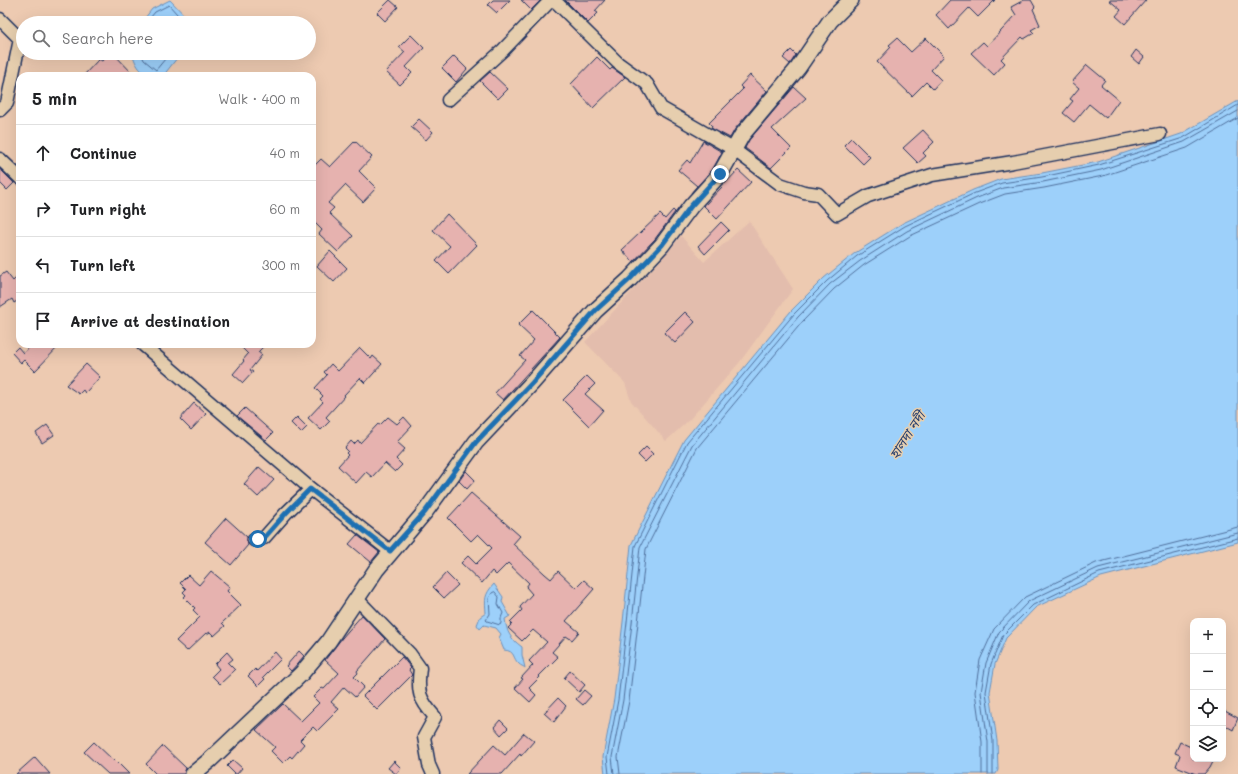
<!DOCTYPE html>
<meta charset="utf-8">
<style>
:root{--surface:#fff;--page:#f2f2f2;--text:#202124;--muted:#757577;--line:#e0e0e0}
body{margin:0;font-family:Mali,"Noto Sans Bengali",sans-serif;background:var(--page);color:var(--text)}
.controls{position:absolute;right:12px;bottom:12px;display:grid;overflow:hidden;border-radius:8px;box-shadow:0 4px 16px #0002}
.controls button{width:36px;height:36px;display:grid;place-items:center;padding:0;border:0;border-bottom:1px solid var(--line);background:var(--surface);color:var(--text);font:20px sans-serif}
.stop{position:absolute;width:12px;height:12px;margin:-9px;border:3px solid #1f6fb2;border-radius:50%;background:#fff}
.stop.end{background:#1f6fb2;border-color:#fff;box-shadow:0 1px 4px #0008}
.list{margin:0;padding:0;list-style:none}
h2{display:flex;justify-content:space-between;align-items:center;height:52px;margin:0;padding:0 16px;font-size:17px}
h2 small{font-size:13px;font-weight:400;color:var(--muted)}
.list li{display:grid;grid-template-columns:26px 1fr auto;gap:12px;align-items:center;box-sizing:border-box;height:56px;padding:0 16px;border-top:1px solid var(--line)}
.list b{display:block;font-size:15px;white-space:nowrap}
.list em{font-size:13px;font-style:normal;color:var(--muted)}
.icon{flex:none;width:22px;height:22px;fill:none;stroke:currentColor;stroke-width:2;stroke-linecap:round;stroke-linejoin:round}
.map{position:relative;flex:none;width:1238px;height:774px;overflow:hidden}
.search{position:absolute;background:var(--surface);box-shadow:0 4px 16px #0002;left:16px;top:16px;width:300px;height:44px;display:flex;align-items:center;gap:10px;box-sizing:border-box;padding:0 14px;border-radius:22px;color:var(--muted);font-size:15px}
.panel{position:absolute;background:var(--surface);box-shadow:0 4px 16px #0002;left:16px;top:72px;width:300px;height:276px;border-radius:12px}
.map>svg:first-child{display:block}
.built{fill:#e3bdad}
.water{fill:#9dd0fa;stroke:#6990bc}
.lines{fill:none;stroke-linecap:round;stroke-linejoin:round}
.shore{stroke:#4f6f9c;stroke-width:1}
.building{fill:#e6b2af;stroke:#1b2f5e}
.minor-casing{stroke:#1b2f5e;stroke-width:15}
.tertiary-casing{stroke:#1b2f5e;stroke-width:18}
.minor{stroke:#e6ceae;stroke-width:12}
.tertiary{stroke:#e6ceae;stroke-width:15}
.route{stroke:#1f6fb2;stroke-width:5}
.labels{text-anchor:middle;stroke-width:3;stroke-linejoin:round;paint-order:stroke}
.water-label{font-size:13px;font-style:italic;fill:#283f6e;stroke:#e6ceae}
</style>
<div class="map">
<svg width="1238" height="774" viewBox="0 0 1238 774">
<rect width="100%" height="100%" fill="#edcab1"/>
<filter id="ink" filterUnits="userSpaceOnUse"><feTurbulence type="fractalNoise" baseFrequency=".025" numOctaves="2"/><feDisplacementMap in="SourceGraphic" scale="8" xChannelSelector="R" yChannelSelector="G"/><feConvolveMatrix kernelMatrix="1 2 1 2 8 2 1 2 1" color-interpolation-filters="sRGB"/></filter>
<g filter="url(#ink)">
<!-- built -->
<path class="built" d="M 749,221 L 793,289 L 739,363 L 690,419 L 666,441 L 631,401 L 625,383 L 585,342 L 663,258 L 681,236 L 704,262 Z"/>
<!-- water -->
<path class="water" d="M 170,0 L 188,19 L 190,23 L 141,23 L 152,9 Z
M 132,53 L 181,53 L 163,76 C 143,76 138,71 132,53 Z
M 1238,101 L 1238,542 L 1101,577 L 1036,607 L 1006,638 L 995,664 L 990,692 L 997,741 L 998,770 L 996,774 L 605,774 L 603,757 L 614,699 L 623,622 L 631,545 L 684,440 L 791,311 L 824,278 L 855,253 L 903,223 L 973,190 L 1001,179 L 1042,173 L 1098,162 L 1181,134 Z
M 494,584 L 503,597 L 502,602 L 510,616 L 505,619 C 507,633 510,638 522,647 L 522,655 L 525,668 C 523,666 521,666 519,664 C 512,658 516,651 504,650 L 499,638 L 501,634 L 496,628 L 484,625 L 480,629 L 477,625 L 480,617 L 486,613 C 485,599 484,595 494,584 Z"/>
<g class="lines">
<!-- shore -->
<path class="shore" d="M 146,23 L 155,12 L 169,5 L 185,23
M 141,53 L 144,60 L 156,70 L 170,53
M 495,592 L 499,597 L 498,604 L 503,613 L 501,618 L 501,623 L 500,625 L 487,621 L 486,620 L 490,614 L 489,598 L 492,593 Z
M 609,774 L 607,757 L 618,700 L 627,622 L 635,546 L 687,442 L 794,314 L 827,281 L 857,256 L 905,226 L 975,193 L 1002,183 L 1042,177 L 1099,165 L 1183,138 L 1238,105
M 614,774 L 612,757 L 623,700 L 632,623 L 640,547 L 692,445 L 798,317 L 830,284 L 860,261 L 907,231 L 977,198 L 1003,188 L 1043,182 L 1101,170 L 1184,142 L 1238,111
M 620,774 L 618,757 L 629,701 L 638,623 L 646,549 L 697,448 L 803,321 L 834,289 L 864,265 L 910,236 L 979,204 L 1005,194 L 1044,188 L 1103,176 L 1187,148 L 1238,118
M 982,774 L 982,742 L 975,692 L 980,660 L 994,629 L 1025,597 L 1096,563 L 1238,527
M 988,774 L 988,742 L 981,692 L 986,663 L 999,632 L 1029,601 L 1098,568 L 1238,533
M 993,774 L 993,741 L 986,692 L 991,664 L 1003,635 L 1033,605 L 1099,573 L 1238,538"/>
</g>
<!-- building -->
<path class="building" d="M 390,0 L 398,7 L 385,21 L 377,13 Z
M 493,0 L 510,0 L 497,13 L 488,5 Z
M 521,0 L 541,0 L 531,10 Z
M 565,0 L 605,0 L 595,11 L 598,13 L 588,23 Z
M 950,0 L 995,0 L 978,17 L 969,8 L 949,29 L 936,15 Z
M 1024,0 L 1031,0 L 1035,7 L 1033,9 L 1040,25 L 1031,30 L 1034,33 L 1024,39 L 1022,37 L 1001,59 L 1005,63 L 994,75 L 971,53 L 983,42 L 987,46 L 1016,15 L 1011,7 Z
M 1109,0 L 1146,0 L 1125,24 L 1116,16 L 1121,10 Z
M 411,35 L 424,48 L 406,67 L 412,73 L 400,85 L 386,72 L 405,52 L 399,47 Z
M 897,38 L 911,52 L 926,38 L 944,56 L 931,70 L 941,80 L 933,89 L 926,82 L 912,96 L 877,62 L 891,47 L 889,45 Z
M 791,50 L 796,55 L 790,64 L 783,58 Z
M 1136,50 L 1144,57 L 1139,64 L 1131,57 Z
M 109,53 L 113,53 L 135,76 L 83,76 L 99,59 L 102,61 Z
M 454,56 L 467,69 L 456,82 L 442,68 Z
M 597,57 L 610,70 L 612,68 L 625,77 L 593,108 L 571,84 Z
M 1087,65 L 1105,80 L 1101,85 L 1119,100 L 1106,118 L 1089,104 L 1074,122 L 1063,113 L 1073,101 L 1070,99 L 1079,88 L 1072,82 Z
M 490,72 L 508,89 L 498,99 L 480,81 Z
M 750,75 L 767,91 L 735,129 L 730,138 L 711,128 L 712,126 L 709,123 L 743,89 L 740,86 Z
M 794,87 L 806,98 L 772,129 L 791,148 L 771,168 L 745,148 L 749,140 Z
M 419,119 L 433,132 L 426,140 L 411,127 Z
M 923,130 L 934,142 L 923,153 L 926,156 L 918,163 L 903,148 Z
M 851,138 L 870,157 L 863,164 L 844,145 Z
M 355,141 L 372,157 L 359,171 L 376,188 L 363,202 L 345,185 L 328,203 L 334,208 L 329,213 L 353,236 L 338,252 L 319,234 L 322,230 L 312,220 L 312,168 L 321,159 L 330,167 Z
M 703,141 L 722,152 L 713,169 L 691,193 L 697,186 L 678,170 L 687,160 L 690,163 Z
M 0,169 L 14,183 L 7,190 L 0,183 Z
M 738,170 L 751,182 L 717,219 L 704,206 Z
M 673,210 L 675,212 L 655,239 L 633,262 L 622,250 L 660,214 L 665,219 Z
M 447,214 L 477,245 L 449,274 L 436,261 L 450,246 L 433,230 Z
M 721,222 L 729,230 L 705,254 L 698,246 Z
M 330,251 L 347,268 L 334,282 L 317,266 Z
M 6,272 L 13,281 L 20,274 L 20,299 L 14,303 L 12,299 L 0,307 L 0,276 Z
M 533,310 L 560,337 L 503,400 L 495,393 L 525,360 L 520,356 L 534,340 L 518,325 Z
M 685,312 L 695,322 L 675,343 L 664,333 Z
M 33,344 L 61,344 L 35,371 L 24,360 L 21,363 L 12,353 L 18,347 L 23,353 Z
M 238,344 L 266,344 L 258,352 L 262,355 L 250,370 L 253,372 L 243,383 L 233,374 L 244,361 L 243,360 L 248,354 Z
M 360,348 L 371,359 L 373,356 L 382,364 L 365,383 L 360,378 L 344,395 L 345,396 L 326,417 L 330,421 L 321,430 L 308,418 L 323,402 L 320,399 L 323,396 L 315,388 L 327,375 L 324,372 L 331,364 L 338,371 Z
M 86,364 L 100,377 L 85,393 L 83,390 L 79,394 L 66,385 Z
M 587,376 L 595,384 L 585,394 L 603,410 L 589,426 L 563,400 Z
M 194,403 L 206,414 L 191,430 L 180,419 Z
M 245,408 L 273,433 L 266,440 L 237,416 Z
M 297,417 L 307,427 L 301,433 L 291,423 Z
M 388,417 L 397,424 L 404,417 L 412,426 L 397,442 L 405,449 L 396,459 L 402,465 L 395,472 L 385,463 L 372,477 L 366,472 L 356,483 L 338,466 L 348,455 L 346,453 L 348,451 L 345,448 L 351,441 L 354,444 L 358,440 L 360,443 L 378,424 L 380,425 Z
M 47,425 L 54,435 L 42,443 L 36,433 Z
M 646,447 L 653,454 L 645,462 L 638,455 Z
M 259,467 L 274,480 L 258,497 L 244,484 Z
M 466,471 L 475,480 L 467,489 L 459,481 Z
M 471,493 L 520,536 L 513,544 L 545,574 L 551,579 L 558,571 L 576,588 L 584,580 L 594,589 L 566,621 L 579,632 L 572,640 L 566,636 L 552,652 L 558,657 L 539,676 L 540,677 L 529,688 L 536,695 L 530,702 L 515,688 L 523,679 L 521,678 L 533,665 L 529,661 L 547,642 L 533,630 L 522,641 L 508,628 L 512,624 L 510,622 L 522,610 L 520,607 L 532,594 L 526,587 L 529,583 L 508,563 L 496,575 L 492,571 L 482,583 L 461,563 L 468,556 L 476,564 L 492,548 L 478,534 L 471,541 L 448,518 Z
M 226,518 L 247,537 L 247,541 L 248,545 L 231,565 L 205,542 Z
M 357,535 L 379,552 L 371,562 L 349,544 Z
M 211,571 L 230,587 L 227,591 L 241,605 L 222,623 L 225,626 L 214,636 L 210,632 L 207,634 L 206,633 L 187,651 L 176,641 L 200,617 L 193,610 L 195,608 L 184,597 L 186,595 L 183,592 L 186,589 L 180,583 L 188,575 L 199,585 Z
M 446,573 L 458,585 L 444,598 L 433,587 Z
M 362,615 L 385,639 L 357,671 L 358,673 L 354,677 L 364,687 L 355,697 L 344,687 L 331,702 L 339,709 L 317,731 L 313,727 L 300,740 L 304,744 L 292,758 L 290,756 L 283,763 L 271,751 L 275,747 L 256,730 L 283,704 L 301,721 L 319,703 L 313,697 L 322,688 L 324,689 L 339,673 L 325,660 L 342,638 Z
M 299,651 L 304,656 L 291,671 L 286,666 Z
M 227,652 L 233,659 L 228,663 L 235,670 L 220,684 L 212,676 L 219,669 L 215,664 Z
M 275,652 L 281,659 L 263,677 L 265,679 L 258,686 L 248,676 L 255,669 L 257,671 Z
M 402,657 L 411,668 L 409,670 L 412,675 L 377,710 L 363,696 Z
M 570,671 L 585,685 L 579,692 L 564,678 Z
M 584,690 L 591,696 L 583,705 L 576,699 Z
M 558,698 L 566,706 L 554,722 L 544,713 Z
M 1223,710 L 1238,718 L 1233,730 L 1223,724 Z
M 500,720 L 508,728 L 501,735 L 494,727 Z
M 524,733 L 534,741 L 521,756 L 520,754 L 502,774 L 467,774 L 494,745 L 505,755 Z
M 94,742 L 114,761 L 115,760 L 129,774 L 108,774 L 84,752 Z
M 1180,742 L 1193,748 L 1193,759 L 1214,759 L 1210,767 L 1204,774 L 1196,774 L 1176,766 L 1180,755 L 1175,753 Z
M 163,746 L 186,768 L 184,774 L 156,774 L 146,764 Z
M 35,757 L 50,774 L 16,774 Z
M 233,760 L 242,768 L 237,774 L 235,774 L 227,766 Z
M 394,761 L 401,768 L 396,774 L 388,768 Z"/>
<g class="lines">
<!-- minor casing -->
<g class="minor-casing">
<path id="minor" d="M 554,0 L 618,63 L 647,84 L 661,108 L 733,149 L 780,184 L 804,192 L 818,194 L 837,214 L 868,196 L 932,175 L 1013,162 L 1160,134
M 0,19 L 20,39 L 7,103 L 0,110
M 448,100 L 503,50 L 551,0
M 0,159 L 20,178
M 142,344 L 311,489 L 390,551
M 254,540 L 264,538 L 286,513 L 311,489
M 357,599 L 410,654 L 420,668 C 417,692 419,699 435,717 L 424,737 L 429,765 L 433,774"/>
</g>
<!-- tertiary casing -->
<g class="tertiary-casing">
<path id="tertiary" d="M 193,774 L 210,760 L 301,674 L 328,642 L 376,570 L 425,512 L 476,442 L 532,383 L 595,311 L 630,279 L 662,245 L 691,206 L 720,174 L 742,135 L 798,68 L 830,21 L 851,0"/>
</g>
<!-- minor -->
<use href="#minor" class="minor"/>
<!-- tertiary -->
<use href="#tertiary" class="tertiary"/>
</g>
</g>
<g class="lines" filter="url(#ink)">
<!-- route -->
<path class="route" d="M 258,539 L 264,538 L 286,513 L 310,489 L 390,551 L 425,512 L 476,442 L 532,383 L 595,311 L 630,279 L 662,245 L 691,206 L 720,174"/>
</g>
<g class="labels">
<!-- water labels -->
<g class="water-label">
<text transform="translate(907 435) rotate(-57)" y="5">হালদা নদী</text>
</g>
</g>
</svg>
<div class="controls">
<button>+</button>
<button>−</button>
<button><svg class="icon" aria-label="locate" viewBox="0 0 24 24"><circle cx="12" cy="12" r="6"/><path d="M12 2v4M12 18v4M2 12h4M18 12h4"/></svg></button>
<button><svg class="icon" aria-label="layers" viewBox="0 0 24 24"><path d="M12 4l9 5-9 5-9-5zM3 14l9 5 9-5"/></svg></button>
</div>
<div class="stop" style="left:258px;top:539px"></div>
<div class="stop end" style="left:720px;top:174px"></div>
<div class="search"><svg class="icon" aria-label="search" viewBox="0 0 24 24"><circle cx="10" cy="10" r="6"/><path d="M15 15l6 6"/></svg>Search here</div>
<section class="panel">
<h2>5 min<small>Walk · 400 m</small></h2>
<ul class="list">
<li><svg class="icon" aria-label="ahead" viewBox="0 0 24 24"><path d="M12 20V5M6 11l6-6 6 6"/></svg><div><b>Continue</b></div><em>40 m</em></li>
<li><svg class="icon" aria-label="right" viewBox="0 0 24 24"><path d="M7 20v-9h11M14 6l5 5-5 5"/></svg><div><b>Turn right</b></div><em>60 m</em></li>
<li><svg class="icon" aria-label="left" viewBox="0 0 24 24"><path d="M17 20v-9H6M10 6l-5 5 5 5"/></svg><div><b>Turn left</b></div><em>300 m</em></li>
<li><svg class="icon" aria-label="arrive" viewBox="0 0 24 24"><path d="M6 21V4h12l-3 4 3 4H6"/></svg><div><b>Arrive at destination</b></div></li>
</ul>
</section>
</div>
